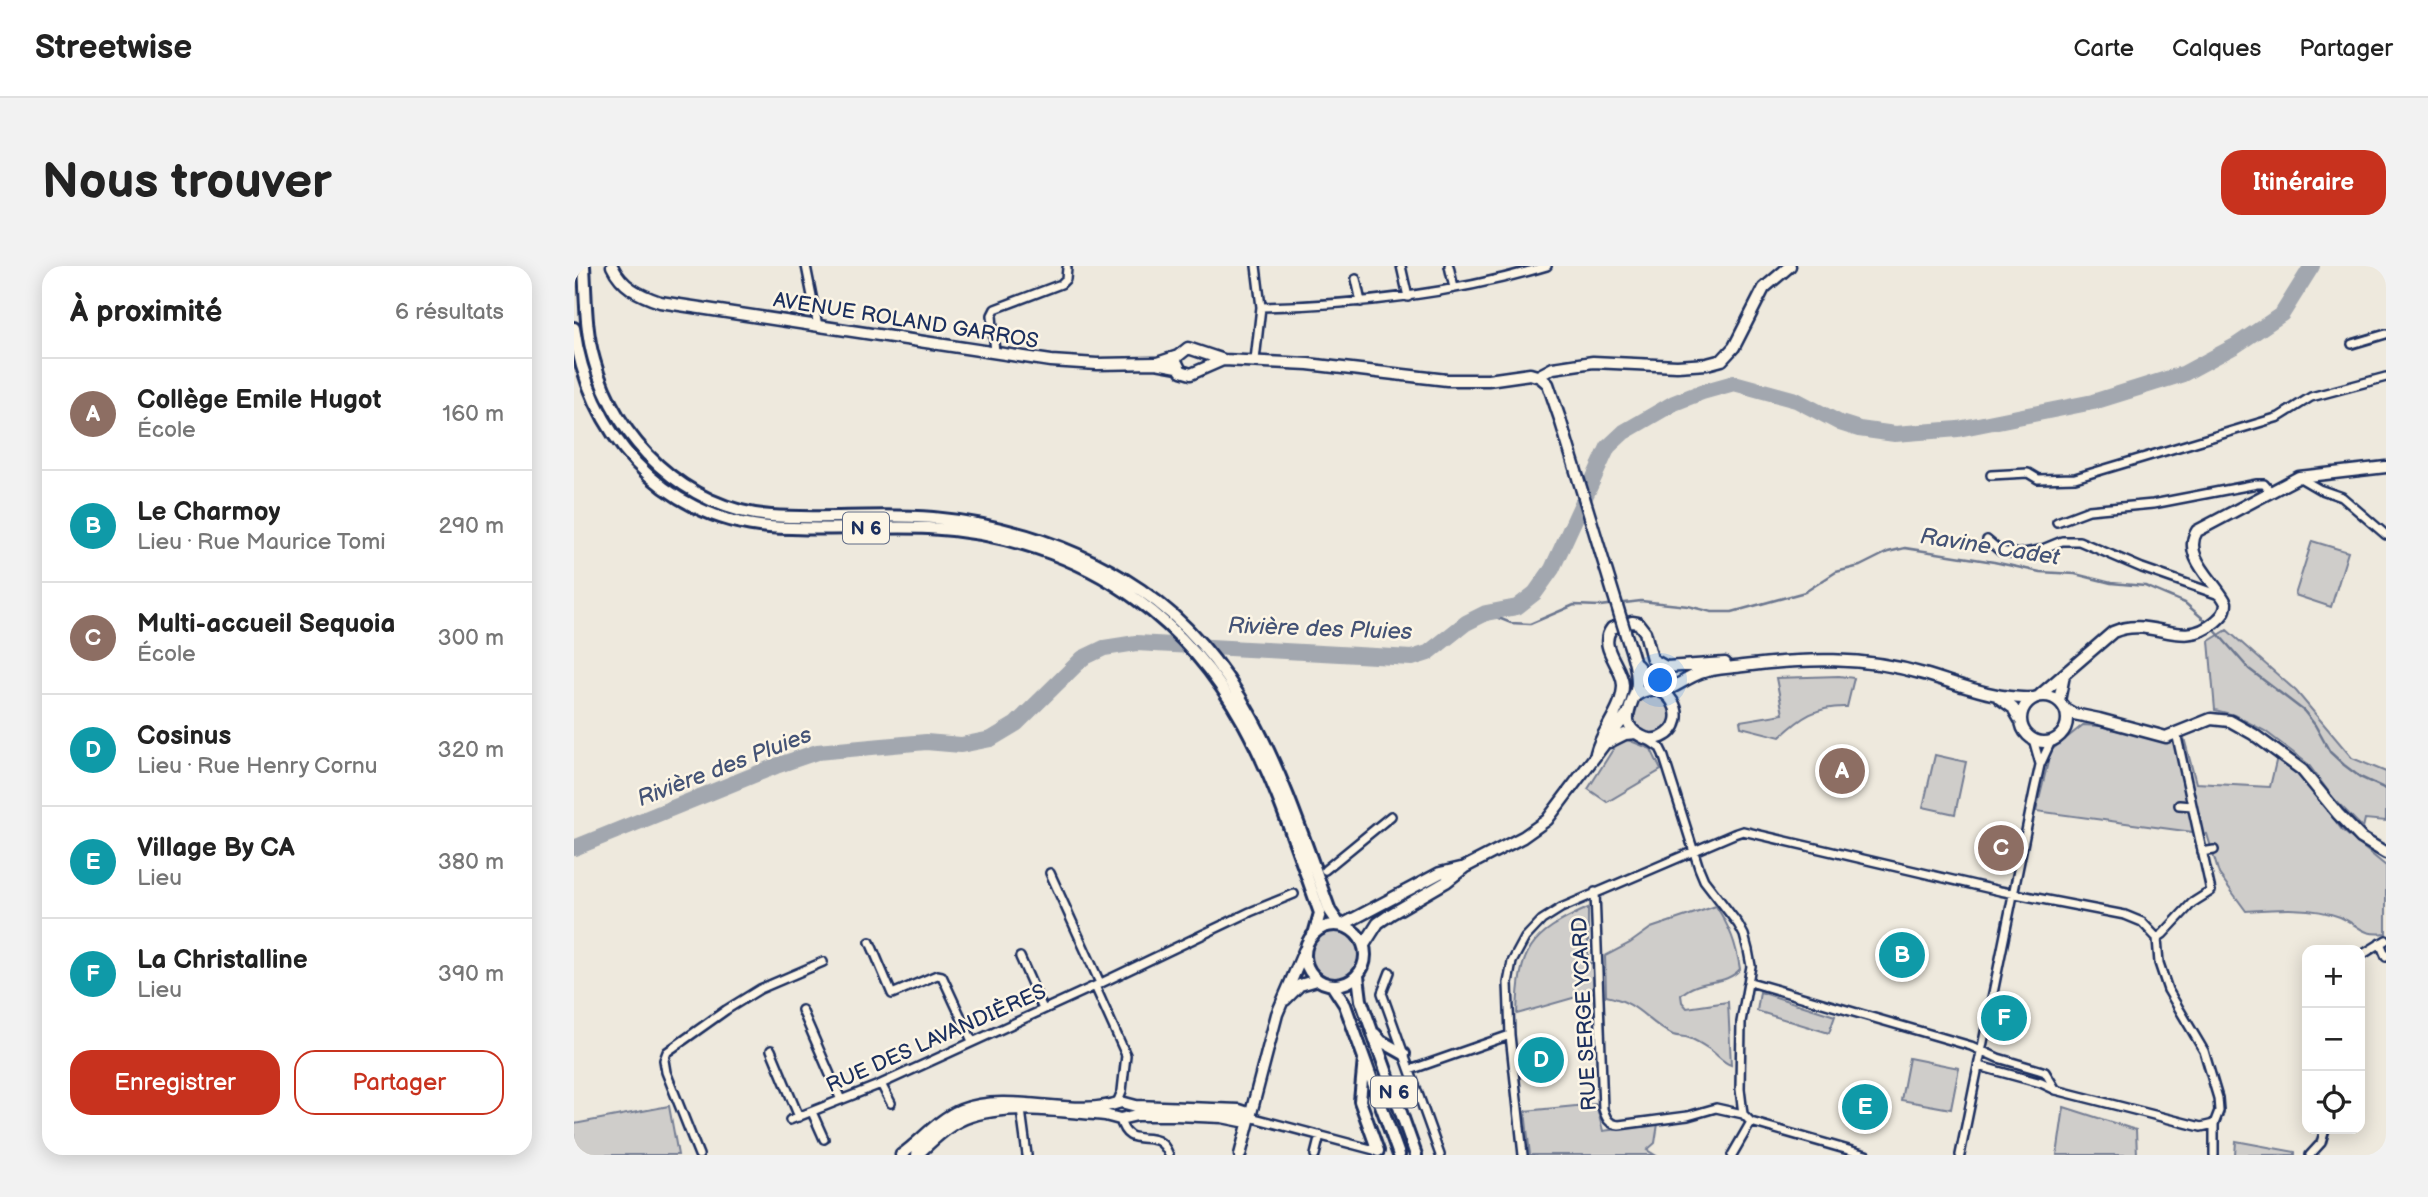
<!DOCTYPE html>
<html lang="fr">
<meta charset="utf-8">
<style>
:root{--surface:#fff;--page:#f2f2f2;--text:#222;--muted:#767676;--line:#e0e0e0;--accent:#c8321e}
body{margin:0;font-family:"Balsamiq Sans",sans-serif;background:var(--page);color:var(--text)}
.controls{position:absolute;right:21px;bottom:21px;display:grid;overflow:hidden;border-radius:14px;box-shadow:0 4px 18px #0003}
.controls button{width:63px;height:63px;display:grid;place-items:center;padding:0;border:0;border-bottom:2px solid var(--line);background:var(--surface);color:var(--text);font:35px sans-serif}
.you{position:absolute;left:1087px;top:415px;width:24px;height:24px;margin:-18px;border:5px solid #fff;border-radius:50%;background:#1a73e8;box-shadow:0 0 0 10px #1a73e833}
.badge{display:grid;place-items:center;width:46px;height:46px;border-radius:50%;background:var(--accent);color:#fff;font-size:23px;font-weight:700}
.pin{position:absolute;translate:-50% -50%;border:4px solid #fff;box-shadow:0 2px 7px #0006}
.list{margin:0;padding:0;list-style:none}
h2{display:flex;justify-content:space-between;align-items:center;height:91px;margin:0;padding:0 28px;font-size:30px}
h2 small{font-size:23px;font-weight:400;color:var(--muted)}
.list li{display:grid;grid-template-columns:46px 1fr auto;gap:21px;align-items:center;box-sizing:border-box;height:112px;padding:0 28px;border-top:2px solid var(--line)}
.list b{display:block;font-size:26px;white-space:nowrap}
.list p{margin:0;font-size:23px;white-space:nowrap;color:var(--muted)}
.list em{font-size:23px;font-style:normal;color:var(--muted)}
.actions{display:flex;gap:14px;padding:21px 28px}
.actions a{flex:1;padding:16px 0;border:2px solid var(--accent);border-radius:21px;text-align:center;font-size:24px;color:var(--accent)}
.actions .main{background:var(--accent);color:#fff}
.icon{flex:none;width:38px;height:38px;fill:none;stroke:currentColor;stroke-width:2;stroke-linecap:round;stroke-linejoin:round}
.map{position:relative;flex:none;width:1812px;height:889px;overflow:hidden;border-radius:21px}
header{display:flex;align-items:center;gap:42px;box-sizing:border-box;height:98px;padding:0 35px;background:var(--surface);border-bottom:2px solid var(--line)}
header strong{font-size:33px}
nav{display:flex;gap:38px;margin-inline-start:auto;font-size:24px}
.intro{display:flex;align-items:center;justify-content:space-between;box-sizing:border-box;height:168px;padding:0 42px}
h1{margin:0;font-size:49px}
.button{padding:18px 32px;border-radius:21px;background:var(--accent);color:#fff;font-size:24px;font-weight:700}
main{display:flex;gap:42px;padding:0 42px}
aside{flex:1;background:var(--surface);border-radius:21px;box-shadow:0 4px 18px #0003}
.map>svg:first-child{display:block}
.green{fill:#cfcdca;stroke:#757e94;stroke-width:2}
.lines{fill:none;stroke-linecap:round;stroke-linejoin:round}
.stream{stroke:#6c778f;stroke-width:2.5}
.river{stroke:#a2a7af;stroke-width:16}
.street-casing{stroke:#1b2f5e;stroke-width:12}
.secondary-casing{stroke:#1b2f5e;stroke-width:15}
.primary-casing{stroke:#1b2f5e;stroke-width:16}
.street{stroke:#fcf5e5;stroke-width:7}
.secondary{stroke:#fcf5e5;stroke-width:10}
.primary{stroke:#fcf5e5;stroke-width:10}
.secondary-bridge-casing{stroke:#1b2f5e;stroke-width:15;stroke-linecap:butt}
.secondary-bridge{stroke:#fcf5e5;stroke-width:10}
.labels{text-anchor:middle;stroke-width:5;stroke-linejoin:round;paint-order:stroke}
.shield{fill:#fcf5e5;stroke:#5e6a86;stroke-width:2}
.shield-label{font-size:19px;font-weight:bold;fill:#1b2f5e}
.street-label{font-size:21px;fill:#1b2f5e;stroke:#fcf5e5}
.water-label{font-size:23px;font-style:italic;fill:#445376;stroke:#fcf5e5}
</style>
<header>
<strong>Streetwise</strong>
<nav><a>Carte</a><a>Calques</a><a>Partager</a></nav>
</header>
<div class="intro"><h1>Nous trouver</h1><a class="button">Itinéraire</a></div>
<main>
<aside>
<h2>À proximité<small>6 résultats</small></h2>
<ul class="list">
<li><span class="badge" style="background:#8d6e63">A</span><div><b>Collège Emile Hugot</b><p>École</p></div><em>160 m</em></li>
<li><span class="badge" style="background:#0f9aa8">B</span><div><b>Le Charmoy</b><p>Lieu · Rue Maurice Tomi</p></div><em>290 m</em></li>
<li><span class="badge" style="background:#8d6e63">C</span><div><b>Multi-accueil Sequoia</b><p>École</p></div><em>300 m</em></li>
<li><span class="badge" style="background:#0f9aa8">D</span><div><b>Cosinus</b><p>Lieu · Rue Henry Cornu</p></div><em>320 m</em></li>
<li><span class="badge" style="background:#0f9aa8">E</span><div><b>Village By CA</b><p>Lieu</p></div><em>380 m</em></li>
<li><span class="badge" style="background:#0f9aa8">F</span><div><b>La Christalline</b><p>Lieu</p></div><em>390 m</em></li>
</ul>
<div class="actions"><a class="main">Enregistrer</a><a>Partager</a></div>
</aside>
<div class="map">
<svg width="1812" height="889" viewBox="0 0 1812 889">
<rect width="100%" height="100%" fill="#eee9dd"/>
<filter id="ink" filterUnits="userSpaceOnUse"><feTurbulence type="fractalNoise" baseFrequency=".0143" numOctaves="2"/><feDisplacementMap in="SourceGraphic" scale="14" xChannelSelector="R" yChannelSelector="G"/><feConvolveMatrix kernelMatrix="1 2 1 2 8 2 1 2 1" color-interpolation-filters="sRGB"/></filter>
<g filter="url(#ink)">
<!-- green -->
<path class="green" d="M 1738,275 L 1774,286 L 1757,341 L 1721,329 Z
M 1653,364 L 1722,425 L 1778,492 L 1812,506 L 1812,555 L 1791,553 L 1789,562 L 1760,533 L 1734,498 L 1691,465 L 1660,449 L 1641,444 L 1635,375 Z
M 1265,410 L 1280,412 L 1273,441 C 1243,440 1227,451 1206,471 L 1167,461 L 1166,455 L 1209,448 L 1202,412 Z
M1058 450a20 20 0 1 1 40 0a20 20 0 1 1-40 0Z
M 1509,459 L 1526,460 L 1591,476 L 1610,472 L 1622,517 L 1696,521 L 1703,491 L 1715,500 L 1743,529 L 1768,564 L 1812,600 L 1812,667 C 1787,670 1787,660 1766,651 C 1738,640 1701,643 1672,645 L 1645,608 L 1633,568 L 1462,545 L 1474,496 L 1475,486 Z
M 1054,474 L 1077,483 L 1087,504 L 1033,536 L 1014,523 L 1043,477 Z
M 1361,489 L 1392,496 L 1381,548 L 1349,541 Z
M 1142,640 C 1156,662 1162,677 1166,703 C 1151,721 1126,711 1107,729 L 1108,736 L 1113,742 L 1154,736 L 1157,799 C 1148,796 1143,788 1135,783 C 1129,779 1121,774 1115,772 C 1110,770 1104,771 1099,769 C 1071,755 1066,737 1032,730 L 1031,690 L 1056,677 L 1077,662 Z
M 1014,642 L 1014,697 L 1020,697 L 1020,726 L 943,748 C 945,684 955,668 1014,642 Z
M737 689a24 24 0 1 1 48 0a24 24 0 1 1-48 0Z
M 1186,726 L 1261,750 L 1255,767 L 1183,745 Z
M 1335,792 L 1385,802 L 1377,843 L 1327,834 Z
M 1022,838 L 1029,865 L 1084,858 L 1081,877 L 1073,884 L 1081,889 L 956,889 L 951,845 Z
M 95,840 L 104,889 L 0,889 L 0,858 Z
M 1490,841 L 1562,864 L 1563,889 L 1483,889 Z
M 1662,875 L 1721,886 L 1721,889 L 1661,889 Z"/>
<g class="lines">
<!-- stream -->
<path class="stream" d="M 912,347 L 937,357 L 956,358 L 1000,339 L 1026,340 L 1067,335 L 1114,340 L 1138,346 L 1158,346 L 1231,326 L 1262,306 L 1286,300 L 1314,286 L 1331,282 L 1420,296 L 1466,306 L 1501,308 L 1537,317 L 1571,320 L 1611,337 L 1634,357
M 1638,361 L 1675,403 L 1730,445 L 1741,459 L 1756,486 L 1770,499 L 1786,511 L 1812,523"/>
<!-- river -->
<path class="river" d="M 0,582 L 202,500 L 243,486 L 352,476 L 387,479 L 417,473 L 442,458 L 509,392 L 530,382 L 562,377 L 838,392 L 854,387 L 892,357 L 912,347 L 943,341 L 961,327 L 978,303 L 1034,181 L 1050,166 L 1100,137 L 1128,126 L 1160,117 L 1222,134 L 1266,157 L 1285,163 L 1321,168 L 1384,163 L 1519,136 L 1609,108 L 1661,80 L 1708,48 L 1738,0"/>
<!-- street casing -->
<g class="street-casing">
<path id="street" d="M 232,0 L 244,60
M 827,0 L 834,31
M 875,0 L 880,22
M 782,13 L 787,36
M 687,41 C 784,39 880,28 973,0
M 1778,78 L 1812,68
M 421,87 L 418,49 L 421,43 L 487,18 L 492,13 L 493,2
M 681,94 L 687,41 L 682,0
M 1417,209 L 1454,207 L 1464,213 L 1501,212 L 1705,151 L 1737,131 L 1812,111
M 1726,212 L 1745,223 L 1768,231 L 1812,269
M 1483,256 L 1515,244 L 1579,238 L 1683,218 L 1690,218 L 1697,226
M 1413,274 L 1426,285 L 1445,288 L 1466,284 L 1488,275 L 1505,275 L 1568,302 L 1648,330
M 1073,473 L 1086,482 L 1089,488 L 1125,602 L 1130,614 L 1164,658 L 1170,669 L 1174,684 L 1177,700 L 1167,756 L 1166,823 L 1169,848 L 1177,856
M 1459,473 L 1466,498
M 1605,539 L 1618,540
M 1628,586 L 1640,584
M 751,604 L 817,550
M 476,607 L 526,717
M 1021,626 L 1029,843 C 1032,852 1034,858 1045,859 L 1114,850 L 1142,842 L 1169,848
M 1583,672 L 1589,668 L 1618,637 L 1637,625 L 1603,471 L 1600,468
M 296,676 L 318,728 L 363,709 L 368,710 L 398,775
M 1806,677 L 1812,691
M 1786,690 L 1812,674
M 446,691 L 469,743
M 816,706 L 808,727 L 866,889
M 1176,716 L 1397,780 L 1424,792 L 1465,804 L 1471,806 L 1482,824
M 521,720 L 552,789 L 548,825 L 543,837
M 228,744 L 267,834
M 197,784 L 225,851
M 1405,800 L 1467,817 L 1482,824 L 1627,861 L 1640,858
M 836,804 L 936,769
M 307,818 L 317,837
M 447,844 L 453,889
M 238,846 L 250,873
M 676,851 L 804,885
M 546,853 C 555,889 582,856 595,889
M 216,854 L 307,818 L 521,720 L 676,646 L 720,628
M 1177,856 L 1292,889
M 125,889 L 92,806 L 90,794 L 93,786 L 152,744 L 186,723 L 249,696
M 741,889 L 746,869
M 949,889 L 936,769 L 934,717 L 938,696 L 951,672 L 968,654 L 987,642 L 1160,568 L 1169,565 L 1426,625 L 1551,649 L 1568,656 L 1583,672 L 1585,697 L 1594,724 L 1630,785 L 1644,832 L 1645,845 L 1640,858 L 1640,889
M 1158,889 L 1177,856
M 1386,889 L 1460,526 L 1466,499 L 1477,475
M 1736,889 L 1747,877 L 1751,863"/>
</g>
<!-- secondary casing -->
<g class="secondary-casing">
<path id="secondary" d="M 38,0 C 48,21 65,29 86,36 L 477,95 L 523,98 L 582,97 L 604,101
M 583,97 L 604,90 L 614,82 L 650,94 L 734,98 L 873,114 L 914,114 L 956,108 L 966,111 L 974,118 L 986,153
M 603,97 L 607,105 L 617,108 L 649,94
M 964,110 L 979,102 L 1019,96 L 1103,100 L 1133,98 L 1148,94 L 1160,81 L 1190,22 L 1216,0
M 1052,369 C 1057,384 1063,400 1063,417 C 1063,435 1040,456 1067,470 C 1073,474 1081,474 1088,471 C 1121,456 1092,404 1059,432
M 1063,399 L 1084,424
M 1088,426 C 1102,421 1113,412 1126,407 C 1139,402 1155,402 1169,400 C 1231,392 1289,390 1350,408 C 1385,418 1422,434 1459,432
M 1466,429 L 1539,366 C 1578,349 1607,385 1641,356 C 1648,350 1652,346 1652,337 C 1642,316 1607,290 1623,265 L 1725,211 L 1812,201
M1447 453a23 23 0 1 1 46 0a23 23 0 1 1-46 0Z
M 1425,432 L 1439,442 L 1446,454
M 1485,435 L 1490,409
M 1491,443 L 1500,448 L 1525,453 L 1592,471 L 1637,453 L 1656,455 L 1679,468 L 1728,504 L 1764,548 L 1787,572 L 1812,587
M 1035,476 L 1051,468 L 1062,467
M 1022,487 C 1028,463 1049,444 1049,419 C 1048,399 1023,381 1038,362 L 1058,356 L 1064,357 L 1071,366 L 1078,393 L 1092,401 L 1151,397
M 768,659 L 866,607 L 887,602
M 790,679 L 804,657 L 817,648 L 872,616 L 891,601 L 949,571 L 973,554 L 1053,448
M 711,734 L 726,719 L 743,714
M 327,889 C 347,875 364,853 387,844 C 438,825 500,853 547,836 L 562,840 L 665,844 L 671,846 L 676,851
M 343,889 C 356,877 369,863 385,855 C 425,835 487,846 531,849 L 546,853 L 563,849 L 602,849 L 648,851 L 668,855 L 676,851
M 666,889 L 703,748 L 730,685"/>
</g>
<!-- primary casing -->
<g class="primary-casing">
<path id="primary" d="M 10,0 C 12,32 11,63 20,94 C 41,174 112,243 197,250 C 250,254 306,247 359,252 C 434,259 504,281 567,324 C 676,398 713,527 756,645 L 765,658
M 0,62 C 14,166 87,252 195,261 C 248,265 302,260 354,262 C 428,266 503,289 562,333 C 672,413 702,526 746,647 L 741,665
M731 689a30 30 0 1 1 60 0a30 30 0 1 1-60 0Z
M 784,710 L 787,734 L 842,889
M 758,719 L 771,739 L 825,889
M 801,768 L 807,775 L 830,788
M 790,793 L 786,835 L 804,885"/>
</g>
<!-- street -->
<use href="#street" class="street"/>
<!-- secondary -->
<use href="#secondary" class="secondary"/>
<!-- primary -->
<use href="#primary" class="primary"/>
<!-- secondary-bridge casing -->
<g class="secondary-bridge-casing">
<path id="secondary-bridge" d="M 986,153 L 1052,369"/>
</g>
<!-- secondary-bridge -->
<use href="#secondary-bridge" class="secondary-bridge"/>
</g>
</g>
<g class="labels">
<!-- shield labels -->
<g class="shield">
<rect x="269" y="246.5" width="46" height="31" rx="5"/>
<rect x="797" y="810.5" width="46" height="31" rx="5"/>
</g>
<g class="shield-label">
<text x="292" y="269">N 6</text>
<text x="820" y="833">N 6</text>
</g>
<!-- street labels -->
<g class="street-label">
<text transform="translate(332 54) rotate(9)" y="7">AVENUE ROLAND GARROS</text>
<text transform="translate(1010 748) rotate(-93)" y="7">RUE SERGE YCARD</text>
<text transform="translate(362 772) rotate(-24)" y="7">RUE DES LAVANDIÈRES</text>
</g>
<!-- water labels -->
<g class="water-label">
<text transform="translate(1416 280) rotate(9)" y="8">Ravine Cadet</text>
<text transform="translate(746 362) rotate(2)" y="8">Rivière des Pluies</text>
<text transform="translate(150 500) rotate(-21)" y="8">Rivière des Pluies</text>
</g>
</g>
</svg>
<div class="controls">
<button>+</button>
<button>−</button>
<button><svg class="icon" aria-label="locate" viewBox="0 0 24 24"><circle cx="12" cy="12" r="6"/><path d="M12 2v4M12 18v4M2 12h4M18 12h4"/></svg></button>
</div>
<div class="you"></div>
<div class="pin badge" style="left:1268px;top:505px;background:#8d6e63">A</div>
<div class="pin badge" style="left:1328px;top:689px;background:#0f9aa8">B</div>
<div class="pin badge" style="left:1427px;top:582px;background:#8d6e63">C</div>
<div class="pin badge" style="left:967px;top:794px;background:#0f9aa8">D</div>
<div class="pin badge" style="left:1291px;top:841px;background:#0f9aa8">E</div>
<div class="pin badge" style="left:1430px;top:752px;background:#0f9aa8">F</div>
</div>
</main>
